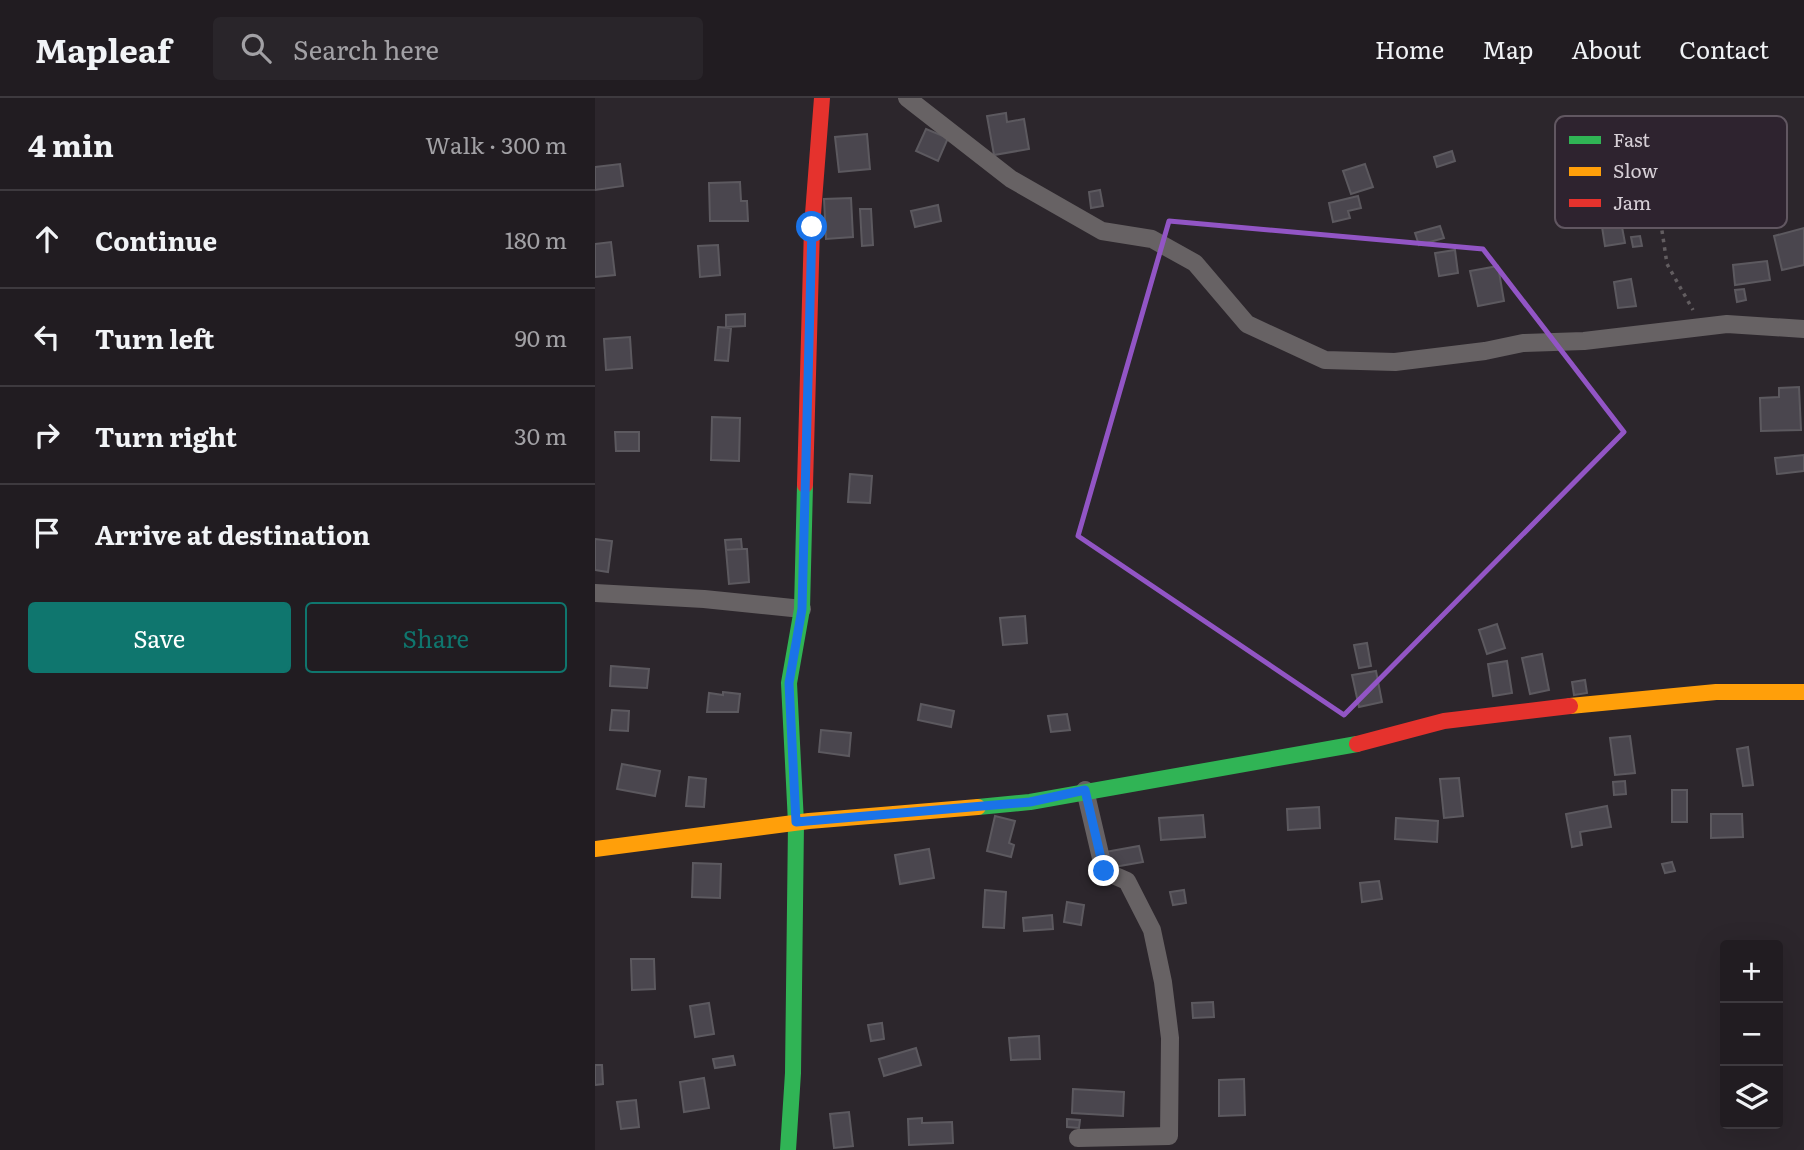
<!DOCTYPE html>
<meta charset="utf-8">
<style>
:root{--surface:#211c21;--page:#29252a;--text:#f1f3f6;--muted:#a2a1a5;--line:#3e3a3f;--accent:#0f766e}
body{margin:0;font-family:Literata,serif;background:var(--page);color:var(--text)}
.controls{position:absolute;right:21px;bottom:21px;display:grid;overflow:hidden;border-radius:7px;box-shadow:0 7px 28px #0002}
.controls button{width:63px;height:63px;display:grid;place-items:center;padding:0;border:0;border-bottom:2px solid var(--line);background:var(--surface);color:var(--text);font:35px sans-serif}
.stop{position:absolute;width:21px;height:21px;margin:-16px;border:5px solid #1a73e8;border-radius:50%;background:#fff}
.stop.end{background:#1a73e8;border-color:#fff;box-shadow:0 2px 7px #0008}
.list{margin:0;padding:0;list-style:none}
h2{display:flex;justify-content:space-between;align-items:center;height:91px;margin:0;padding:0 28px;font-size:30px}
h2 small{font-size:23px;font-weight:400;color:var(--muted)}
.list li{display:grid;grid-template-columns:46px 1fr auto;gap:21px;align-items:center;box-sizing:border-box;height:98px;padding:0 28px;border-top:2px solid var(--line)}
.list b{display:block;font-size:26px;white-space:nowrap}
.list em{font-size:23px;font-style:normal;color:var(--muted)}
.actions{display:flex;gap:14px;padding:21px 28px}
.actions a{flex:1;padding:16px 0;border:2px solid var(--accent);border-radius:7px;text-align:center;font-size:24px;color:var(--accent)}
.actions .main{background:var(--accent);color:#fff}
.icon{flex:none;width:38px;height:38px;fill:none;stroke:currentColor;stroke-width:2;stroke-linecap:round;stroke-linejoin:round}
.map{position:relative;flex:none;width:1209px;height:1052px;overflow:hidden}
header{display:flex;align-items:center;gap:42px;box-sizing:border-box;height:98px;padding:0 35px;background:var(--surface);border-bottom:2px solid var(--line)}
header strong{font-size:33px}
nav{display:flex;gap:38px;margin-inline-start:auto;font-size:24px}
.search{width:490px;height:63px;background:var(--page);display:flex;align-items:center;gap:18px;box-sizing:border-box;padding:0 24px;border-radius:7px;color:var(--muted);font-size:26px}
main{display:flex}
aside{flex:1;background:var(--surface)}
.map>svg:first-child{display:block}
.building{fill:#4a464e;stroke:#5c595f;stroke-width:2}
.lines{fill:none;stroke-linecap:round;stroke-linejoin:round}
.path{stroke:#625d60;stroke-width:3.5;stroke-dasharray:3.5 5;stroke-linecap:butt}
.street{stroke:#676264;stroke-width:18}
.fast{stroke:#30b455;stroke-width:16}
.slow{stroke:#ff9f0a;stroke-width:16}
.jam{stroke:#e5322d;stroke-width:16}
.route{stroke:#1a73e8;stroke-width:9}
.marked{fill:none;stroke:#9255c5;stroke-width:5;stroke-linejoin:round}
.key{fill:#2e232f;stroke:#615761;stroke-width:2}
.key-label{font-size:19px;fill:#d7d0d7}
</style>
<header>
<strong>Mapleaf</strong>
<div class="search"><svg class="icon" aria-label="search" viewBox="0 0 24 24"><circle cx="10" cy="10" r="6"/><path d="M15 15l6 6"/></svg>Search here</div>
<nav><a>Home</a><a>Map</a><a>About</a><a>Contact</a></nav>
</header>
<main>
<aside>
<h2>4 min<small>Walk · 300 m</small></h2>
<ul class="list">
<li><svg class="icon" aria-label="ahead" viewBox="0 0 24 24"><path d="M12 20V5M6 11l6-6 6 6"/></svg><div><b>Continue</b></div><em>180 m</em></li>
<li><svg class="icon" aria-label="left" viewBox="0 0 24 24"><path d="M17 20v-9H6M10 6l-5 5 5 5"/></svg><div><b>Turn left</b></div><em>90 m</em></li>
<li><svg class="icon" aria-label="right" viewBox="0 0 24 24"><path d="M7 20v-9h11M14 6l5 5-5 5"/></svg><div><b>Turn right</b></div><em>30 m</em></li>
<li><svg class="icon" aria-label="arrive" viewBox="0 0 24 24"><path d="M6 21V4h12l-3 4 3 4H6"/></svg><div><b>Arrive at destination</b></div></li>
</ul>
<div class="actions"><a class="main">Save</a><a>Share</a></div>
</aside>
<div class="map">
<svg width="1209" height="1052" viewBox="0 0 1209 1052">
<rect width="100%" height="100%" fill="#2c262c"/>
<!-- building -->
<path class="building" d="M 411,15 L 412,24 L 429,21 L 434,51 L 399,57 L 392,18 Z
M 331,31 L 353,40 L 343,63 L 321,53 Z
M 272,36 L 275,71 L 244,74 L 240,39 Z
M 857,53 L 860,63 L 842,69 L 839,59 Z
M 25,66 L 28,88 L 0,92 L 0,69 Z
M 770,66 L 778,89 L 756,96 L 748,73 Z
M 145,84 L 146,103 L 152,103 L 153,123 L 115,123 L 114,85 Z
M 505,92 L 508,108 L 496,110 L 494,94 Z
M 763,98 L 766,110 L 753,113 L 755,120 L 738,124 L 734,105 Z
M 256,100 L 258,139 L 231,141 L 229,101 Z
M 343,107 L 346,123 L 320,129 L 316,113 Z
M 265,111 L 276,111 L 278,147 L 267,148 Z
M 1024,113 L 1030,145 L 1010,148 L 1005,116 Z
M 845,128 L 849,140 L 824,147 L 820,135 Z
M 1209,130 L 1209,167 L 1187,172 L 1179,138 Z
M 1045,138 L 1047,148 L 1038,149 L 1036,139 Z
M 16,144 L 20,177 L 0,179 L 0,146 Z
M 123,147 L 125,177 L 105,179 L 103,148 Z
M 860,152 L 863,175 L 844,178 L 840,155 Z
M 1172,163 L 1175,182 L 1140,187 L 1138,167 Z
M 903,168 L 909,203 L 883,208 L 875,173 Z
M 1036,181 L 1041,208 L 1023,210 L 1019,184 Z
M 1149,191 L 1151,202 L 1142,204 L 1140,192 Z
M 150,216 L 150,228 L 131,229 L 131,217 Z
M 123,229 L 136,230 L 133,263 L 120,262 Z
M 35,239 L 37,270 L 11,272 L 9,241 Z
M 1204,289 L 1206,332 L 1166,333 L 1165,300 L 1184,299 L 1184,290 Z
M 117,319 L 145,320 L 144,363 L 116,362 Z
M 20,334 L 44,334 L 44,353 L 21,353 Z
M 1209,357 L 1209,373 L 1182,376 L 1180,360 Z
M 255,376 L 277,378 L 275,405 L 253,404 Z
M 0,441 L 17,443 L 13,474 L 0,472 Z
M 146,441 L 147,451 L 131,452 L 130,442 Z
M 147,451 L 152,451 L 154,484 L 134,486 L 131,452 Z
M 430,518 L 432,545 L 408,547 L 405,520 Z
M 902,526 L 910,550 L 892,556 L 884,532 Z
M 772,545 L 776,568 L 764,570 L 759,547 Z
M 947,556 L 954,592 L 935,596 L 927,560 Z
M 912,563 L 917,595 L 898,598 L 893,566 Z
M 16,568 L 54,571 L 52,590 L 15,588 Z
M 781,573 L 787,604 L 764,609 L 757,577 Z
M 990,582 L 992,595 L 979,597 L 977,584 Z
M 128,594 L 145,596 L 143,614 L 112,614 L 114,595 L 128,597 Z
M 326,606 L 359,613 L 356,629 L 323,622 Z
M 17,612 L 34,613 L 33,633 L 15,632 Z
M 472,616 L 475,632 L 456,634 L 453,618 Z
M 226,632 L 256,635 L 254,658 L 224,654 Z
M 1035,638 L 1040,675 L 1020,677 L 1015,640 Z
M 1153,649 L 1158,687 L 1148,688 L 1142,651 Z
M 27,666 L 65,673 L 60,698 L 22,691 Z
M 94,679 L 111,681 L 109,709 L 91,708 Z
M 864,680 L 868,718 L 849,720 L 845,681 Z
M 1030,683 L 1031,696 L 1019,697 L 1018,684 Z
M 1077,692 L 1092,692 L 1092,724 L 1077,724 Z
M 1012,708 L 1016,729 L 985,734 L 987,747 L 977,749 L 971,716 Z
M 724,709 L 725,730 L 693,732 L 692,711 Z
M 1116,716 L 1147,716 L 1148,739 L 1116,740 Z
M 608,717 L 610,739 L 566,742 L 564,720 Z
M 400,718 L 420,723 L 414,745 L 419,747 L 416,759 L 392,753 Z
M 801,720 L 843,723 L 842,744 L 800,741 Z
M 544,748 L 548,764 L 513,770 L 510,754 Z
M 334,751 L 339,780 L 305,786 L 300,757 Z
M 1077,764 L 1080,773 L 1070,775 L 1067,766 Z
M 98,765 L 126,766 L 125,800 L 97,799 Z
M 784,783 L 787,801 L 767,804 L 765,785 Z
M 390,792 L 411,794 L 409,830 L 388,829 Z
M 589,792 L 591,805 L 578,807 L 575,794 Z
M 472,804 L 489,807 L 486,827 L 469,824 Z
M 457,817 L 458,831 L 429,833 L 428,820 Z
M 36,861 L 59,861 L 60,891 L 37,892 Z
M 618,904 L 619,919 L 598,920 L 597,905 Z
M 114,905 L 119,936 L 100,939 L 95,908 Z
M 287,925 L 289,941 L 276,943 L 273,927 Z
M 444,938 L 445,961 L 416,962 L 414,940 Z
M 321,950 L 326,967 L 289,978 L 284,961 Z
M 138,958 L 140,967 L 120,970 L 118,961 Z
M 0,967 L 7,967 L 8,986 L 0,987 Z
M 109,980 L 114,1010 L 89,1014 L 85,984 Z
M 649,981 L 650,1017 L 624,1018 L 624,982 Z
M 478,991 L 529,994 L 528,1018 L 477,1015 Z
M 41,1002 L 44,1029 L 26,1031 L 22,1004 Z
M 254,1014 L 258,1048 L 239,1050 L 235,1016 Z
M 327,1020 L 327,1025 L 357,1024 L 358,1045 L 314,1047 L 313,1021 Z
M 472,1021 L 485,1022 L 484,1030 L 472,1029 Z"/>
<g class="lines">
<!-- path -->
<path class="path" d="M 1053,40 L 1072,166 L 1098,212"/>
<!-- street -->
<path class="street" d="M 312,0 L 416,81 L 507,133 L 557,141 L 600,165 L 652,226 L 730,262 L 800,264 L 890,253 L 928,245 L 989,243 L 1132,226 L 1209,231
M 0,495 L 109,501 L 207,511
M 483,1040 L 574,1038 L 575,940 L 568,884 L 557,832 L 532,783 L 509,773 L 490,692"/>
<!-- fast -->
<path class="fast" d="M 383,709 L 435,704 L 762,646
M 193,1052 L 198,975 L 201,725 L 194,585 L 207,511 L 210,387"/>
<!-- slow -->
<path class="slow" d="M 975,608 L 1121,594 L 1209,594
M 0,751 L 214,723 L 383,709"/>
<!-- jam -->
<path class="jam" d="M 210,387 L 217,129 L 227,0
M 762,646 L 849,623 L 975,608"/>
</g>
<g class="lines">
<!-- route -->
<path class="route" d="M 217,129 L 207,511 L 194,585 L 201,724 L 435,704 L 490,692 L 509,773"/>
</g>
<!-- marked area -->
<path class="marked" d="M 574,123 L 888,151 L 1029,334 L 749,617 L 483,438 Z"/>
<!-- legend -->
<rect x="960" y="18" width="232" height="112" rx="10" class="key"/>
<rect x="974" y="38" width="32" height="8" fill="#30b455"/>
<rect x="974" y="69" width="32" height="9" fill="#ff9f0a"/>
<rect x="974" y="101" width="32" height="8" fill="#e5322d"/>
<g class="key-label">
<text x="1018" y="49">Fast</text>
<text x="1018" y="80">Slow</text>
<text x="1018" y="112">Jam</text>
</g>
</svg>
<div class="controls">
<button>+</button>
<button>−</button>
<button><svg class="icon" aria-label="layers" viewBox="0 0 24 24"><path d="M12 4l9 5-9 5-9-5zM3 14l9 5 9-5"/></svg></button>
</div>
<div class="stop" style="left:217px;top:129px"></div>
<div class="stop end" style="left:509px;top:773px"></div>
</div>
</main>
